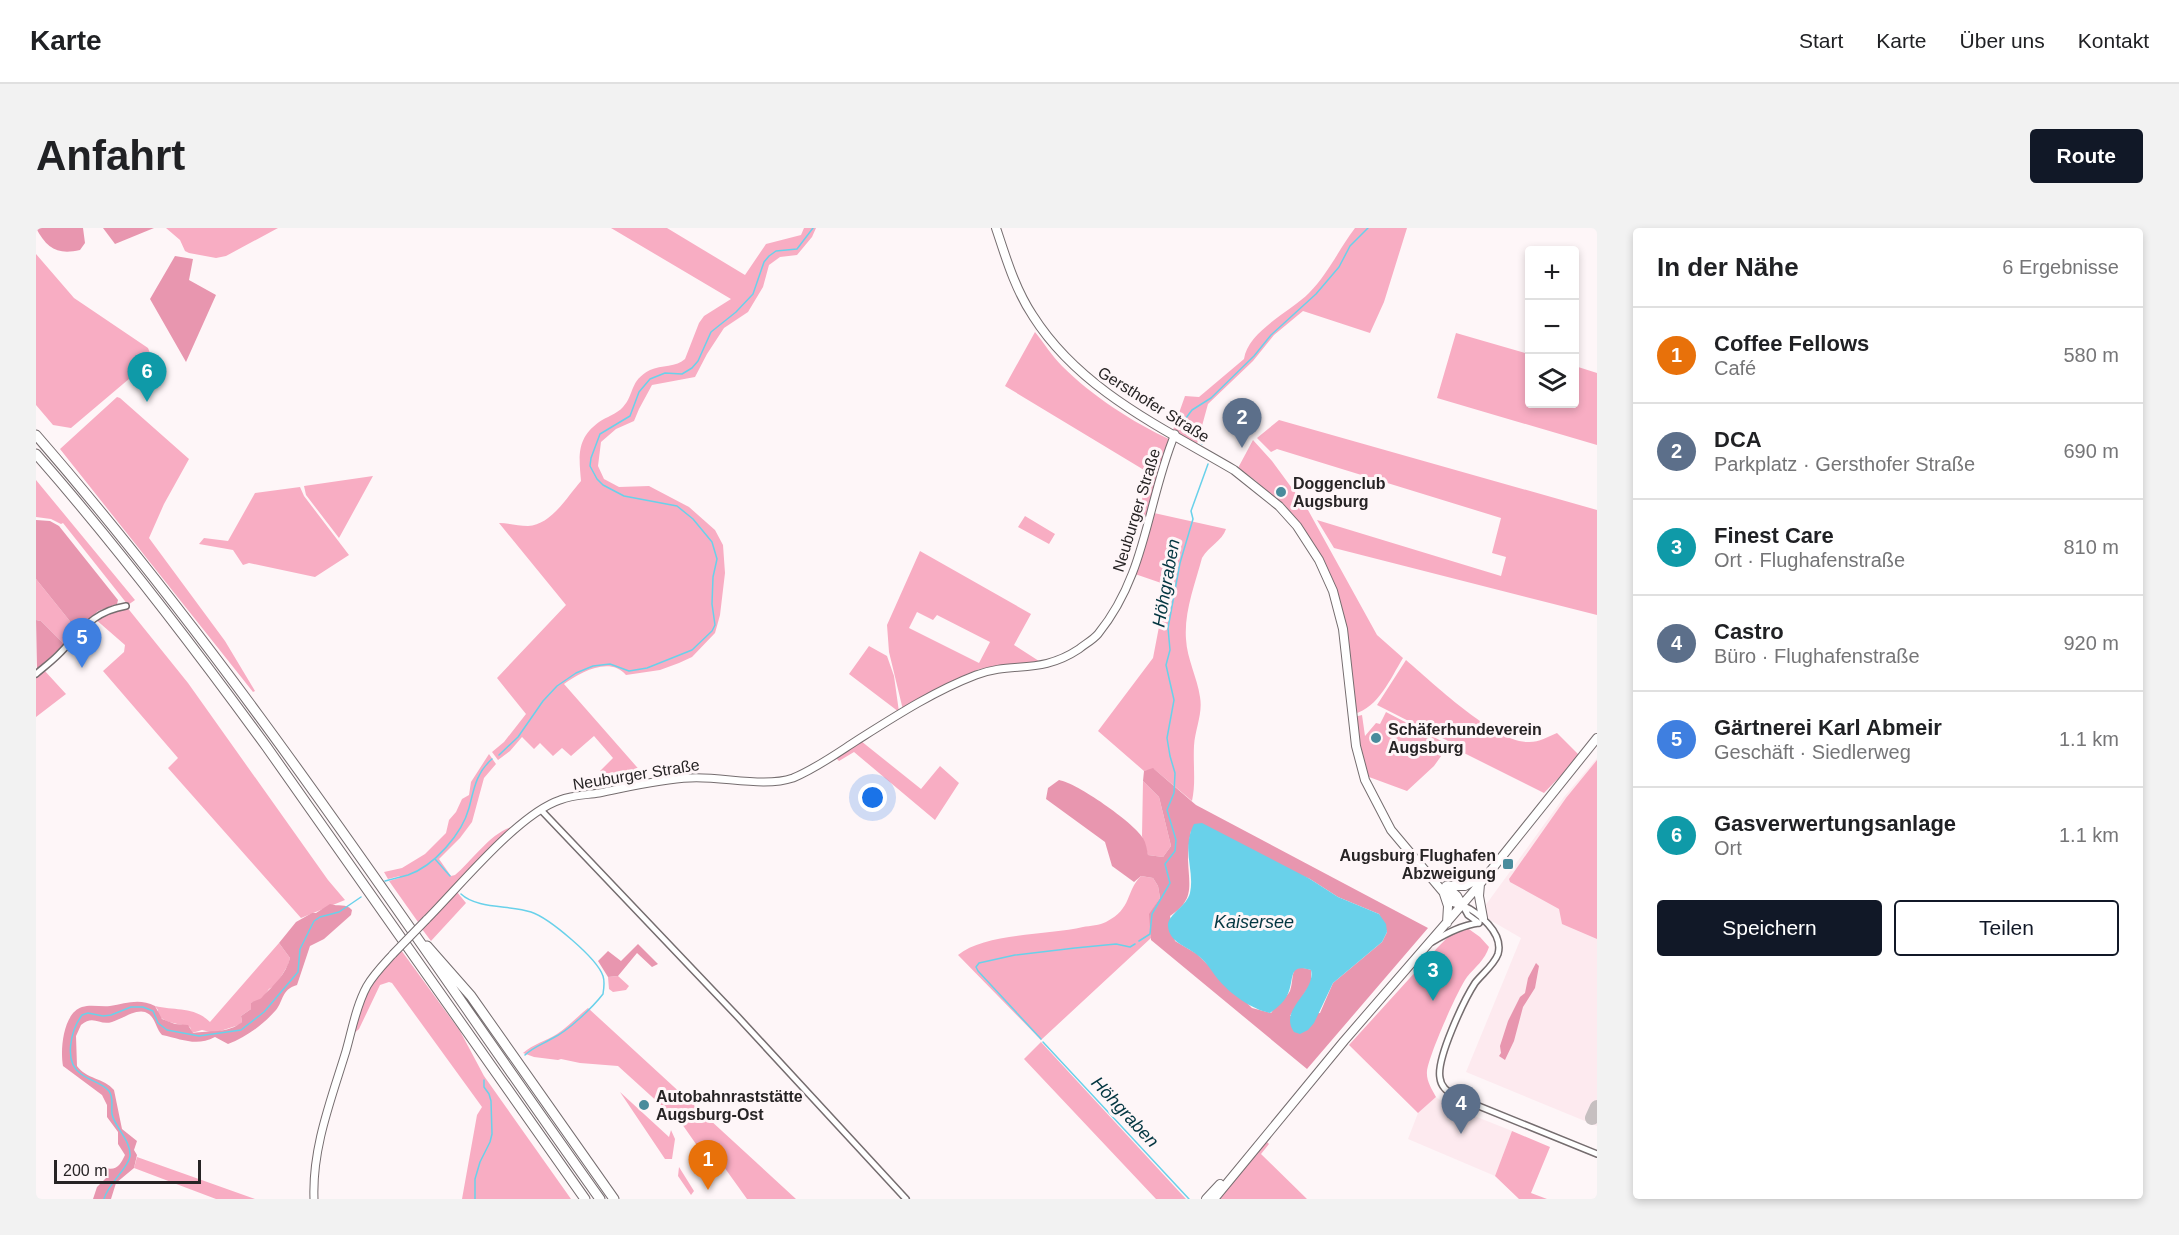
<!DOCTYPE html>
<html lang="de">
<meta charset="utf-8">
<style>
:root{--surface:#fff;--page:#f2f2f2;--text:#202124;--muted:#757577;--line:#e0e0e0;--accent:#111827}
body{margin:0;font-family:Helvetica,sans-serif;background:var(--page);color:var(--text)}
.controls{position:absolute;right:18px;top:18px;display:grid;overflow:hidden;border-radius:6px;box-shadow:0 3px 9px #0003}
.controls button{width:54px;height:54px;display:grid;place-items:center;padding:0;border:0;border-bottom:2px solid var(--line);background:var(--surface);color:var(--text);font:30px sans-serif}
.scale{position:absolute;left:18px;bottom:15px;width:147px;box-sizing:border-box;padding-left:6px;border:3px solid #272425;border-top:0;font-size:16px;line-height:21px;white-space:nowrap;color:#272425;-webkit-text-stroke:4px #fef6f8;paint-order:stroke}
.you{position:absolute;left:837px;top:570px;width:21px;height:21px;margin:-15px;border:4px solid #fff;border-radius:50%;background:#1a73e8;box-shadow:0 0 0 9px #1a73e833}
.badge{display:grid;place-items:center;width:39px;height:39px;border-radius:50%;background:var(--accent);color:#fff;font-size:20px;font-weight:700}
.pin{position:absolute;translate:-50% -50px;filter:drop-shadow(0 2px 3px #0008)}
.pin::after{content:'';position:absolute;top:32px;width:21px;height:18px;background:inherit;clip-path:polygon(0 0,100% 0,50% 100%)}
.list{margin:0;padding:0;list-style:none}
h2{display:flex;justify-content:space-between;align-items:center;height:78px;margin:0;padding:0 24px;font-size:26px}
h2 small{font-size:20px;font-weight:400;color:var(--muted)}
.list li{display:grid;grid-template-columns:39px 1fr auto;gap:18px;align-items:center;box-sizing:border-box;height:96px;padding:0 24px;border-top:2px solid var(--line)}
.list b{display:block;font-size:22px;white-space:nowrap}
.list p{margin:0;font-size:20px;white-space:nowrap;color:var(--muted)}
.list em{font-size:20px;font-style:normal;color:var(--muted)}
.actions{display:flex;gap:12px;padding:18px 24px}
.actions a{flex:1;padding:14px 0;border:2px solid var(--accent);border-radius:6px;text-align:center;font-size:21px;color:var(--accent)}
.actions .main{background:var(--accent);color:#fff}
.icon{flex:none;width:33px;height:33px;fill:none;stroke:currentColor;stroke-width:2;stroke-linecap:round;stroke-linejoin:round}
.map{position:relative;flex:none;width:1561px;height:971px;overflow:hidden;border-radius:6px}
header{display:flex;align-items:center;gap:36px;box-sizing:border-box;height:84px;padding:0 30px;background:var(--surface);border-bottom:2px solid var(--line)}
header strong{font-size:28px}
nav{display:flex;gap:33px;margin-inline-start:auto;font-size:21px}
.intro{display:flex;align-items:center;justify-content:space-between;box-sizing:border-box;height:144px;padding:0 36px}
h1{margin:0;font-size:42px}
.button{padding:15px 27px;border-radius:6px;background:var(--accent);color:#fff;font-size:21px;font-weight:700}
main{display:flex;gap:36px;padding:0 36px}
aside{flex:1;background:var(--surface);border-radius:6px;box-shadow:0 3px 9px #0003}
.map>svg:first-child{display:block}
.built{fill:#fdeaef}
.green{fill:#f8adc3;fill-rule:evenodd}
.forest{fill:#e896af;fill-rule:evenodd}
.water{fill:#69d1ea}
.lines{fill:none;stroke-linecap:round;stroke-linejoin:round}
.stream{stroke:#69d1ea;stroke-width:1.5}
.taxiway{stroke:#c6bfc0;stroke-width:14}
.minor-casing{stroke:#756d6f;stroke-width:8}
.tertiary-casing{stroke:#756d6f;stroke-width:9}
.secondary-casing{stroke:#756d6f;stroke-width:10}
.motorway-casing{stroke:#756d6f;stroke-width:11}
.minor{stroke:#fff;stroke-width:5}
.tertiary{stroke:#fff;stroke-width:7}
.secondary{stroke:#fff;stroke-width:8}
.motorway{stroke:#fff;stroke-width:9}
.tertiary-bridge-casing{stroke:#756d6f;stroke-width:9;stroke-linecap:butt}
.tertiary-bridge{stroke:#fff;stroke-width:7}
.poi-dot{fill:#498b9c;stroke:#fef6f8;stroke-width:2}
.labels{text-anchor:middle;stroke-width:6;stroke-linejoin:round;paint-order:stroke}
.street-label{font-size:16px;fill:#272425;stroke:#fef6f8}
.poi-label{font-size:16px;font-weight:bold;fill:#272425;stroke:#fef6f8;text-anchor:start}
.water-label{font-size:18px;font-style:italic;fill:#033641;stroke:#fef6f8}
</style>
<header>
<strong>Karte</strong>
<nav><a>Start</a><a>Karte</a><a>Über uns</a><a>Kontakt</a></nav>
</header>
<div class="intro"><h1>Anfahrt</h1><a class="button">Route</a></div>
<main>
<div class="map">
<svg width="1561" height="971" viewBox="0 0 1561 971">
<rect width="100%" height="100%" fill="#fef6f8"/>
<!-- built -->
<path class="built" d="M 1561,530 L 1561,898 L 1430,844 L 1485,710 L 1454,692 L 1450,687 L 1449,678 L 1528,569 Z
M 1400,869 L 1411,877 L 1476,903 L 1459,948 L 1372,911 L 1382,885 Z"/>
<!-- green -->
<path class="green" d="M 130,0 L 242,0 L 190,28 L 180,30 L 153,25 L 149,23 L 144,12 Z
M 575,0 L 631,0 L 709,47 L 730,16 L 765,7 L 768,0 L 780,0 L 776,9 L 761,27 L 744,29 L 733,37 L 727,59 L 712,84 L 688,100 L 671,126 L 659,149 L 616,157 L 603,181 L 598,193 L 580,201 L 565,214 L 562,238 L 568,251 L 583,259 L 613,258 L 653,279 L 679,302 L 687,317 L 689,345 L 684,387 L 679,405 L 656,429 L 643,435 L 624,442 L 590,447 C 574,428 544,444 528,456 L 614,554 L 575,560 L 564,543 L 577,530 L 558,508 L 535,528 L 526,520 L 517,528 L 504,515 L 498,521 L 486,509 L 474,523 L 462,532 L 456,524 L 468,514 L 490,486 L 461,450 L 530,377 L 463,295 C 472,295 482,298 492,298 C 515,297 531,269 545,253 C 543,228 540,211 563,194 C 570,189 581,186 587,179 C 599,166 593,153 614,142 C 625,137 641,139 649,131 L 663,95 L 668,88 L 695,71 Z
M 1319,0 L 1371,0 L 1348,74 L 1334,105 L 1267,83 L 1238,107 L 1217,133 L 1172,176 L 1161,216 L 1137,202 L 1149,168 L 1163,169 L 1208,131 C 1212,103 1254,84 1273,65 C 1292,46 1303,21 1319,0 Z
M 0,26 L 38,70 L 112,120 L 114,125 L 113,134 L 35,200 L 17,197 L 0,177 Z
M 999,104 C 1008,115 1016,128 1026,138 C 1056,168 1096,194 1135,212 L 1113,292 L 1102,286 L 1113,245 L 969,158 Z
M 1420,105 L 1493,126 L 1494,176 L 1538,176 L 1539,138 L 1561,145 L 1561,217 L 1401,170 Z
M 81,169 L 84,170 L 153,231 L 128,276 L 113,310 L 189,413 L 219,463 L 217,464 L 24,221 Z
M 1243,192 L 1561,282 L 1561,387 L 1298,320 L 1281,292 L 1465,348 L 1470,329 L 1456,325 L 1465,290 L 1241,221 L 1235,224 L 1221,210 Z
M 1217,212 L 1236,233 L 1272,282 L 1341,407 L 1367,430 C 1354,451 1343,479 1318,486 L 1299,361 L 1244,276 L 1220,253 L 1202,240 Z
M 337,248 L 303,310 L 270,267 L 268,258 Z
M 0,252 L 99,372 L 92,377 L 27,295 L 25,296 L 15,291 L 0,289 Z
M 264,259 L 268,268 L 313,327 L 279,349 L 213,335 L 207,337 L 197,322 L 163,316 L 168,310 L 192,313 L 219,265 Z
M 1118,285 L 1190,301 C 1186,313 1173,318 1166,330 C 1159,356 1148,384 1150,411 C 1151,431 1161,449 1164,469 C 1167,486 1159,501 1158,518 C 1157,537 1160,555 1156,573 L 1118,541 L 1108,543 L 1062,503 L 1117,430 L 1131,357 L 1099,346 Z
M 989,288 L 1019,306 L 1013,316 L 982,299 Z
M 884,323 L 995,386 L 978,417 L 1006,435 L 943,441 L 867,482 L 853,424 L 851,397 ZM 881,384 L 897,392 L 901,387 L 954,414 L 943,435 L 873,400 Z
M 0,351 L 41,402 L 28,416 L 5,393 L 0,392 Z
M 90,378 L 152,455 L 292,652 L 309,672 L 265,690 L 132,540 L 142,530 L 67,443 L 88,424 L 89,417 L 58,390 Z
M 833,418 L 851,428 L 858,448 L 863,484 L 813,446 Z
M 1370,432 C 1396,454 1457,513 1491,514 C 1502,515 1511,509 1521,505 L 1544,528 L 1508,565 L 1418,520 L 1416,515 L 1341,477 Z
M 8,442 L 30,466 L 0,489 L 0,448 Z
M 1350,484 L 1413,517 L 1398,538 L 1371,563 L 1333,549 L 1323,518 L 1318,489 L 1326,487 L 1329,508 L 1340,495 L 1344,496 Z
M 825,513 L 885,561 L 904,538 L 923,555 L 899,592 L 818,524 L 803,533 L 799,529 Z
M 453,526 L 460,536 L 448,550 L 436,594 L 424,610 L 403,631 L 415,648 L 419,647 C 436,633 457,601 480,598 L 382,694 L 353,653 L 363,650 L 364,648 L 352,651 L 348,644 L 366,640 L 389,626 L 410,605 L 413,592 L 420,584 L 426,571 L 433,567 L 435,554 Z
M 1561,532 L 1561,711 L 1526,696 L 1523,681 L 1474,654 L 1473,651 L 1530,570 Z
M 1107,553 L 1123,569 L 1135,618 L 1127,629 L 1112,627 L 1106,608 Z
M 1105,648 L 1117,650 L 1122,658 L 1124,670 L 1114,686 L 1115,710 L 1005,812 L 922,727 C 948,705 1013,707 1047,699 C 1054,698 1064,697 1070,694 C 1097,680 1089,664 1105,648 Z
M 421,664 L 430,675 L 395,713 L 386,701 Z
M 1430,699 L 1444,709 L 1453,719 C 1449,732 1439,739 1431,749 C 1421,763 1393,827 1391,843 C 1390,853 1396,861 1400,869 L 1382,885 L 1313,817 L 1402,719 L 1415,706 Z
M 243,715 L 254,730 L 252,737 L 240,757 L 233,761 L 226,771 L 215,775 L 215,781 L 205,788 L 206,794 L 203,797 L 178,805 L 166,802 L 156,805 L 154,799 C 142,795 129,796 121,786 L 122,782 L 119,778 C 139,783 158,778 174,794 Z
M 365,722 L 424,803 L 448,848 L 535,971 L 426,971 L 441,887 L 446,879 L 356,755 L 353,754 L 344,757 L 323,801 L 316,807 L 332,759 Z
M 582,748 L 593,758 L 590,762 L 577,764 L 573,761 L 572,749 Z
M 552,780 L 760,971 L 711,971 L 683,932 L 669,929 L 646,896 L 582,838 L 544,835 L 525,831 L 522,832 L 498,829 L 487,825 C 497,816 510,813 521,806 C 532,799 542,788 552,780 Z
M 1005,814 L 1150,971 L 1120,971 L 988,831 Z
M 584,864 L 633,909 L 635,902 L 639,911 L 636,931 L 629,931 Z
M 1476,903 L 1514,919 L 1495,965 L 1511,971 L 1483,971 L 1459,948 Z
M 1231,914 L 1233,916 L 1225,926 L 1271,971 L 1183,971 Z
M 101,929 L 219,971 L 180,971 L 98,940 Z
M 643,939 L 658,963 L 655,967 L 642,948 Z"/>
<!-- forest -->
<path class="forest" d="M 0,0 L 47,0 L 49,15 L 44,22 C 22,27 11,21 0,0 Z
M 67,0 L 118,0 L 79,16 Z
M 139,28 L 157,31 L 153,52 L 180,67 L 150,134 L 114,71 Z
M 0,292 L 14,293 L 23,298 L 82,372 L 81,376 L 62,383 L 41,402 L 0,351 Z
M 0,392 L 5,393 L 28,416 L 1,442 Z
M 1117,540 L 1160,577 L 1392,700 L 1271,841 L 1115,712 L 1113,686 L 1124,670 L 1122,658 L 1117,650 L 1105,648 L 1098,654 L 1076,638 L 1069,614 L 1010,571 L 1012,560 L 1023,552 C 1041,555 1097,594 1107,610 C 1110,615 1111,622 1112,627 L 1127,629 L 1135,618 L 1123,569 L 1107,553 L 1108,543 ZM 1155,603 L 1274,651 L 1302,669 L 1343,686 L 1351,704 L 1346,714 L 1297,755 L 1284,785 L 1254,788 L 1275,755 L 1275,742 C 1252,734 1259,749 1254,763 C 1250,770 1240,778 1235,785 L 1216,780 L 1161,726 L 1139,713 L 1134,688 C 1159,672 1153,658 1152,632 C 1152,622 1153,613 1155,603 Z
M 294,676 C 302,679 310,675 316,682 L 315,687 L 288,711 L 274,718 L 261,757 C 245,762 248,772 240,782 C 227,797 210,809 192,816 L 179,809 C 160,819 146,811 126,807 C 119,800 120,788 109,784 C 99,781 86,791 76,794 C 63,798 58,786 45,797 L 40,808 L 41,838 C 50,851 68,850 78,862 L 86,901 L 101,913 L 98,922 L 101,927 L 98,940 L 80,955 L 75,971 L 57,971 L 61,959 L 71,949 L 68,944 L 69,940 C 81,943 84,937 89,927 L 82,916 L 82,904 L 71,889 L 71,877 L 66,867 L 27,838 C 24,822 27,785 46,779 C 55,776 64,779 74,778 C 90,775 104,770 119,778 L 126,791 L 139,796 L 152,797 L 157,805 C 173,802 192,806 206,794 L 205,788 L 215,781 L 215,775 C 219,772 225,772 227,768 C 238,757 250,746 254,730 L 243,715 L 260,694 L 276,685 L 280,685 Z
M 602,716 L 622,736 L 616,739 L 601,725 L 582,748 L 572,749 L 562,733 L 572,723 L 585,733 Z
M 1500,735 L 1503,738 L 1499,760 L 1487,779 L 1478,813 L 1469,832 L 1463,828 L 1465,825 L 1464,818 L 1472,793 L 1484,769 L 1489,765 L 1492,750 Z"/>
<!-- water -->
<path class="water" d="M 1166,595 L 1274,651 L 1302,669 L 1343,686 L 1350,696 L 1351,704 L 1346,714 L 1297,755 L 1278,795 L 1272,802 L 1264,806 L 1258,804 C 1242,781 1280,765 1275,742 C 1253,735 1258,749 1253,763 C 1250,773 1242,779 1234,785 C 1215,781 1194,766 1181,750 C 1175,742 1169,732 1160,726 C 1150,718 1133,714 1132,698 C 1131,687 1151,678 1154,665 C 1159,642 1145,622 1158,596 Z"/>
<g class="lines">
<!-- stream -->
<path class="stream" d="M 1166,216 L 1151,199 L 1150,190 L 1156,182 L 1175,170 L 1218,128 L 1235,107 L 1280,66 L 1303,39 L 1314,18 L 1332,0
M 463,527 L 482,509 L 507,473 L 521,458 L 540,445 L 557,438 L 574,436 L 593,443 L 611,440 L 656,422 L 676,403 L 679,397 L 676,376 L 677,349 L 681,331 L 676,314 L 657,291 L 641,278 L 588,268 L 567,257 L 561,251 L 554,238 L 555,230 L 564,206 L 594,188 L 603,164 L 614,151 L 629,145 L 646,146 L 656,140 L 662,133 L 675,104 L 700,84 L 717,66 L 728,34 L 733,28 L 740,23 L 761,21 L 777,0
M 399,631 L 414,648
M 349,653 C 356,651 365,649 372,647 C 398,638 426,606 433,580 C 438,561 440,545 456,531
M 425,666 C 441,681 474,677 495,684 C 513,690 561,730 567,748 C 569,754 568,760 567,766 C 557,779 532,803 517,810 C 507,816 497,819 489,827
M 1103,713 L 1114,706 L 1116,686 L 1134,655 L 1129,636 L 1139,623 L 1140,612 L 1131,582 L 1138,565 L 1139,545 L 1134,528 L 1131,510 L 1138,472 L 1130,437 L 1134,422 L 1132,400 L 1144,335 L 1157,291 L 1155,283 L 1172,236
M 1005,811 L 942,743 L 940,739 L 943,735 L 979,727 L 1039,720 L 1080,716 L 1094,719 L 1099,716
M 1007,814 L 1153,971
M 68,971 C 72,955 93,940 94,928 C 95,912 79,900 76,886 C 75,878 78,870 73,863 C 66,855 54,853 45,846 C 27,834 35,802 46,787 L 52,785 L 67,788 L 75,787 L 95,779 L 107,779 L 117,783 L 122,795 L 131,802 L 163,808 L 205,802 L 228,784 L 262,744 L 264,721 L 278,693 L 284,689 L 303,684 L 325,669
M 439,971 L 439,951 L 444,934 L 454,914 L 456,906 L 455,873 L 453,866 L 448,859 L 448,852"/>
<!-- taxiway -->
<path class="taxiway" d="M 1556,890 L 1561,879"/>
<!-- minor casing -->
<g class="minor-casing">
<path id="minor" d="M 0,446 C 7,440 15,434 22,427 C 45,404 55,384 90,378
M 505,582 L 702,789 L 870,971
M 1426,677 C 1442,684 1468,705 1462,726 C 1458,737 1446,746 1439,755 C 1428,772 1400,831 1404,850 C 1405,859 1411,863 1418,868 L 1561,926
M 1427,678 L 1432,687 L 1443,695
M 1396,714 C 1411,705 1426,697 1443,695"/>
</g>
<!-- tertiary casing -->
<g class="tertiary-casing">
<path id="tertiary" d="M 390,692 C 423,659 482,586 524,572 C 536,567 550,567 563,565 C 593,559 624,551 654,550 C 686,548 728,560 757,550 C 779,541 800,526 820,513 C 858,489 898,463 940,447 C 977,433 1004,447 1043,421 C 1049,416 1057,412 1062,406 C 1111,346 1111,273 1139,206
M 278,971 C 276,920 295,872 310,823 C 316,802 320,778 331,758 C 338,746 348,736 357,726"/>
</g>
<!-- secondary casing -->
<g class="secondary-casing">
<path id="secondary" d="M 960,0 C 970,30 979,61 997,88 C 1044,162 1125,199 1198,242 L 1243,278 L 1261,298 L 1283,332 L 1297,363 L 1307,401 L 1320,518 L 1329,552 L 1355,602 L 1408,665 L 1417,674 L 1426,677
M 1444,656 L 1443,668 L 1447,690
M 1410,658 L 1429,658 L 1450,646
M 1410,658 L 1421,668 L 1426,677
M 1408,666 L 1412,678 L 1411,695
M 1170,971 L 1184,956
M 1178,971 L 1308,813 L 1444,656 L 1561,510"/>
</g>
<!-- motorway casing -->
<g class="motorway-casing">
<path id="motorway" d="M 0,207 C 208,446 380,713 564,971
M 0,226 C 82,319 157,418 230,518 L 549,971
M 391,718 L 435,768 L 578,971"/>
</g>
<!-- minor -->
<use href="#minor" class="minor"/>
<!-- tertiary -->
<use href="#tertiary" class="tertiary"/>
<!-- secondary -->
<use href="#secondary" class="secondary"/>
<!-- motorway -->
<use href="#motorway" class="motorway"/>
<!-- tertiary-bridge casing -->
<g class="tertiary-bridge-casing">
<path id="tertiary-bridge" d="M 357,726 L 390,692"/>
</g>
<!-- tertiary-bridge -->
<use href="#tertiary-bridge" class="tertiary-bridge"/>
</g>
<!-- markers -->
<g class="poi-dot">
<circle cx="1245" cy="264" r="6"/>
<circle cx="1340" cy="510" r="6"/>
<rect x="1466" y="630" width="12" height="12" rx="3"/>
<circle cx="608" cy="877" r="6"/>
</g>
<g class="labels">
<!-- street labels -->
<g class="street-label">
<text transform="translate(1118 176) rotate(32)" y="6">Gersthofer Straße</text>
<text transform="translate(1100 282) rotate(-73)" y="6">Neuburger Straße</text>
<text transform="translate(600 546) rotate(-9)" y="6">Neuburger Straße</text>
</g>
<!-- poi labels -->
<g class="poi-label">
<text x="1257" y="261">Doggenclub<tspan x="1257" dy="18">Augsburg</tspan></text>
<text x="1352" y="507">Schäferhundeverein<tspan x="1352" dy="18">Augsburg</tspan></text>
<text x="1460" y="633" text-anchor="end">Augsburg Flughafen<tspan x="1460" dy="18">Abzweigung</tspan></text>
<text x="620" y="874">Autobahnraststätte<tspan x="620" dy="18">Augsburg-Ost</tspan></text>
</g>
<!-- water labels -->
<g class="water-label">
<text transform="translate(1130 355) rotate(-80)" y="6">Höhgraben</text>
<text x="1218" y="700">Kaisersee</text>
<text transform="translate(1089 884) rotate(47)" y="6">Höhgraben</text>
</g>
</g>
</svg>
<div class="controls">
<button>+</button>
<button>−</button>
<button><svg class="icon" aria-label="layers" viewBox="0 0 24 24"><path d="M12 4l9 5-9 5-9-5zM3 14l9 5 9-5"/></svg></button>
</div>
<div class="scale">200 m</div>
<div class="you"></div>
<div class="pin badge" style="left:672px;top:962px;background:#e8710a">1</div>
<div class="pin badge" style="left:1206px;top:220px;background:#5c6f8a">2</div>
<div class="pin badge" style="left:1397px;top:773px;background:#0f9aa8">3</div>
<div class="pin badge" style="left:1425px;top:906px;background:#5c6f8a">4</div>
<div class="pin badge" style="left:46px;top:440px;background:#3f7fe0">5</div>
<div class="pin badge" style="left:111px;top:174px;background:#0f9aa8">6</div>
</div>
<aside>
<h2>In der Nähe<small>6 Ergebnisse</small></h2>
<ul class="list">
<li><span class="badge" style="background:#e8710a">1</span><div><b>Coffee Fellows</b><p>Café</p></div><em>580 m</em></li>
<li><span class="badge" style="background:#5c6f8a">2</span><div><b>DCA</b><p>Parkplatz · Gersthofer Straße</p></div><em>690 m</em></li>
<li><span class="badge" style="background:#0f9aa8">3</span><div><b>Finest Care</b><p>Ort · Flughafenstraße</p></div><em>810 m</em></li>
<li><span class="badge" style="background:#5c6f8a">4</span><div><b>Castro</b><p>Büro · Flughafenstraße</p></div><em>920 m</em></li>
<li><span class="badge" style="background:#3f7fe0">5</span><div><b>Gärtnerei Karl Abmeir</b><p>Geschäft · Siedlerweg</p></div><em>1.1 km</em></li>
<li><span class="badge" style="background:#0f9aa8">6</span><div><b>Gasverwertungsanlage</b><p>Ort</p></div><em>1.1 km</em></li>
</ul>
<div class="actions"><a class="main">Speichern</a><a>Teilen</a></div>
</aside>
</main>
